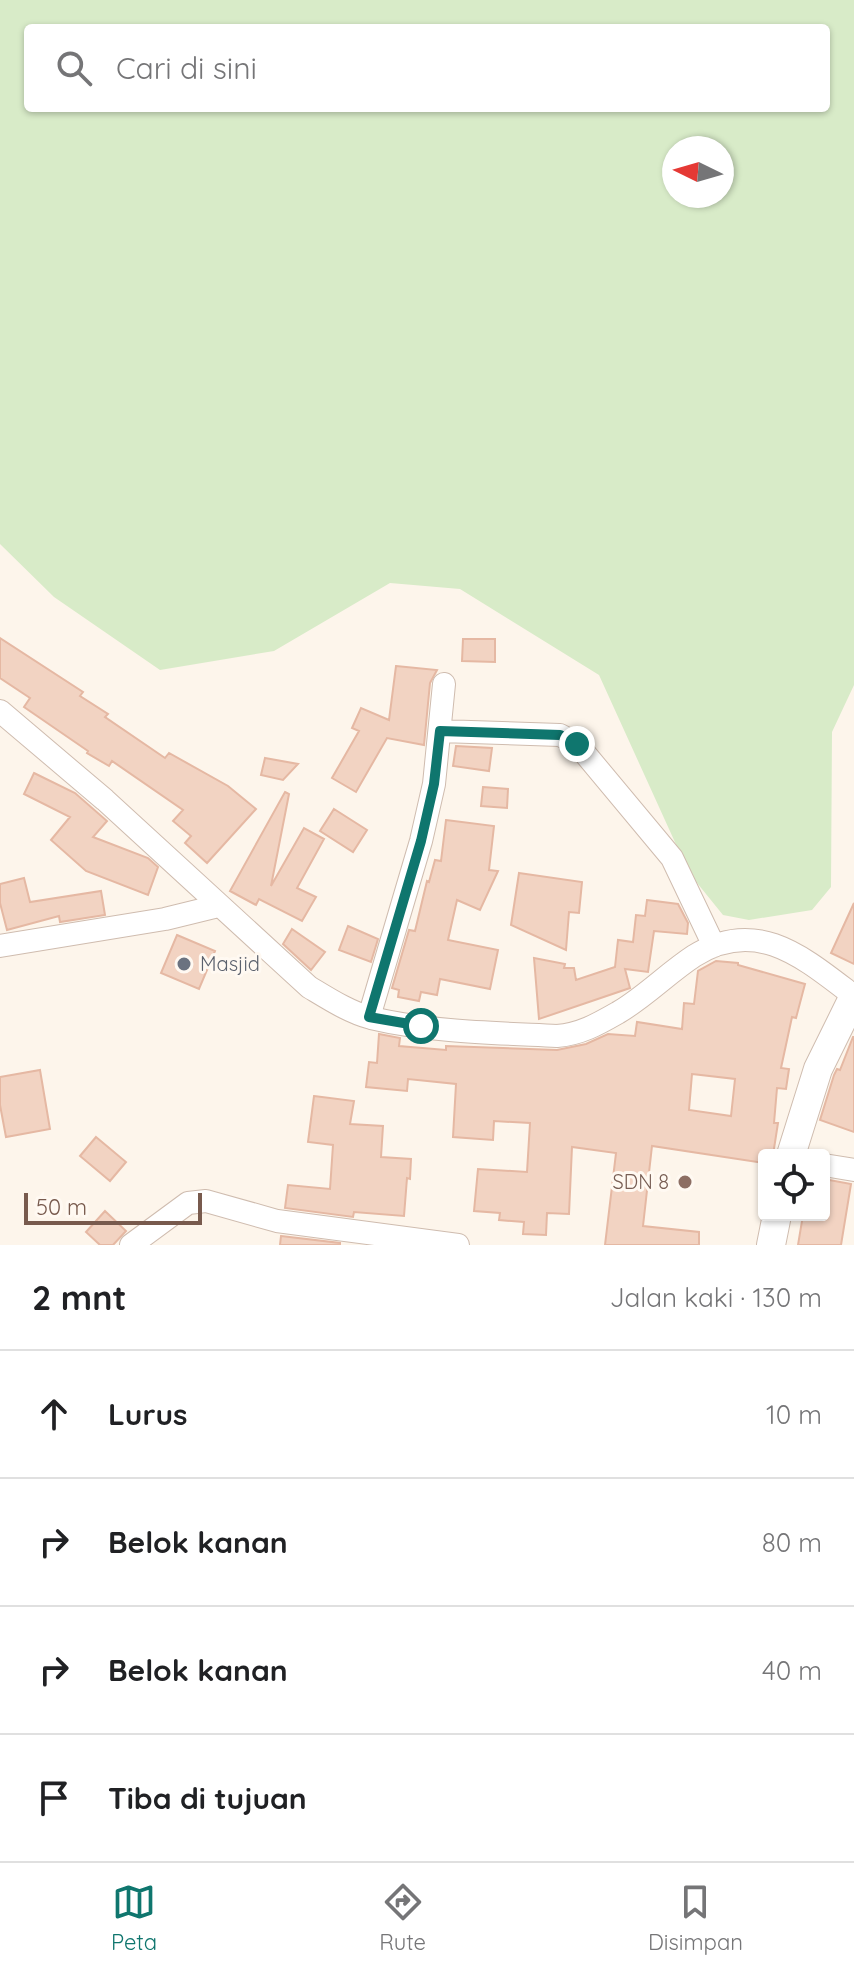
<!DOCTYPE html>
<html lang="id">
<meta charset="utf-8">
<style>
:root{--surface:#fff;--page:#f2f2f2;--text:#202124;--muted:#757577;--line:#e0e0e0;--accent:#0f766e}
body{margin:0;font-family:Quicksand,sans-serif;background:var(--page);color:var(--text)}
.controls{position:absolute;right:24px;bottom:24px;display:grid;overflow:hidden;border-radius:8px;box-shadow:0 2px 6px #0004}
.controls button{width:72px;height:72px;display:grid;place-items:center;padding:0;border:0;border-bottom:2px solid var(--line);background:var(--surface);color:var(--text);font:40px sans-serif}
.compass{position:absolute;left:662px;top:136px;width:72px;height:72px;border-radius:50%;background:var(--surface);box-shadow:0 2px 6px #0004;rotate:275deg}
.scale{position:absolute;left:24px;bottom:20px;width:178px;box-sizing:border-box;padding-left:8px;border:4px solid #785a4d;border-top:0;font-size:22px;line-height:28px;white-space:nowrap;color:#785a4d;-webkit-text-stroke:6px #fff9f2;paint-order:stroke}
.stop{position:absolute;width:24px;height:24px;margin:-18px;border:6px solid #0f766e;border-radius:50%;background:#fff}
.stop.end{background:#0f766e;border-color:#fff;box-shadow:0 2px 8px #0008}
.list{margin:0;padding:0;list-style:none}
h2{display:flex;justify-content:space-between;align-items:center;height:104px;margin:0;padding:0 32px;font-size:34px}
h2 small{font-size:26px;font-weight:400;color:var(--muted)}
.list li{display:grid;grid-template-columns:52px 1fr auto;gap:24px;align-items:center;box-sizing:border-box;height:128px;padding:0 32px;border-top:2px solid var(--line)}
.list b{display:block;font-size:30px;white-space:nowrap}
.list em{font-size:26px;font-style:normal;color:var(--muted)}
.icon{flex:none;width:44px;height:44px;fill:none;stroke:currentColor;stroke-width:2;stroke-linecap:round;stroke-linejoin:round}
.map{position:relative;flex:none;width:854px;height:1245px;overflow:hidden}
.search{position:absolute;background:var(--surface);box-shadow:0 2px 6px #0004;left:24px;right:24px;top:24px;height:88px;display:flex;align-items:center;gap:20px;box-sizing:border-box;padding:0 28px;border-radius:8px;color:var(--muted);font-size:30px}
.sheet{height:616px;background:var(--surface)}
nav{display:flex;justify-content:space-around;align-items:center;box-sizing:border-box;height:112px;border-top:2px solid var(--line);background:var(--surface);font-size:22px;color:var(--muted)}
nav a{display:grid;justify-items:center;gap:4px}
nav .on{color:var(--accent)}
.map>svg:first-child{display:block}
.green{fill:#d8ebc8;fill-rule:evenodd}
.building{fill:#f2d3c2;stroke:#e5b8a3;stroke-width:2;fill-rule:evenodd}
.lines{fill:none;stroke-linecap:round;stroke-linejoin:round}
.minor-casing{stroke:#cfbcaf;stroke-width:24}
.tertiary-casing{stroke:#cfbcaf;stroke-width:30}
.minor{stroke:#fff;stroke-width:22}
.tertiary{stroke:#fff;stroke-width:28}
.route{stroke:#0f766e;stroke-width:10}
.worship-dot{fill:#6b7280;stroke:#fff9f2;stroke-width:3}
.education-dot{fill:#8d6e63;stroke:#fff9f2;stroke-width:3}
.labels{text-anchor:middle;stroke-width:6;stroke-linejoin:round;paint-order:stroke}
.worship-label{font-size:20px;fill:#5b616d;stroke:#fff9f2;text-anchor:start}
.education-label{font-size:20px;fill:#785e54;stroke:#fff9f2;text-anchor:end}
</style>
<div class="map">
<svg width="854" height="1245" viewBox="0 0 854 1245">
<rect width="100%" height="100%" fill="#fdf5eb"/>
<!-- green -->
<path class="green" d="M 0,0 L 854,0 L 854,685 L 832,732 L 831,887 L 812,910 L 749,920 L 723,915 L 689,873 L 599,675 L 460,589 L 390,583 L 274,651 L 160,670 L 54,597 L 0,544 ZM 28,28 L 826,28 L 826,108 L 28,108 ZM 674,148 L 722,148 L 722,196 L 674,196 Z"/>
<!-- building -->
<path class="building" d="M 0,638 L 83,692 L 80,696 L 108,714 L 105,717 L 165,758 L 169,753 L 228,786 L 256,809 L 207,863 L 185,843 L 191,836 L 173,821 L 183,810 L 112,761 L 109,766 L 87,753 L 88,751 L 24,707 L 30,698 L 0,678 Z
M 463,639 L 495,639 L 495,662 L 462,661 Z
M 396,666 L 437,670 L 430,683 L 424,745 L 387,738 L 356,792 L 332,778 L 359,731 L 352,728 L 361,708 L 389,720 Z
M 456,746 L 492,748 L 489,771 L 453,766 Z
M 265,758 L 298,764 L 283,780 L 261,775 Z
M 34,773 L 75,793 L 107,821 L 93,837 L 148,858 L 158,867 L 148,895 L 86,871 L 51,840 L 70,817 L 24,794 Z
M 483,787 L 508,789 L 507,808 L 481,806 Z
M 285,792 L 289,794 L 271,886 L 304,828 L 324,839 L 297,888 L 316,897 L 302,921 L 259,899 L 256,905 L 230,891 Z
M 334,809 L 367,830 L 353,852 L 320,831 Z
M 446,820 L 494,826 L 489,870 L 498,871 L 480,910 L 457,900 L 448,940 L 498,950 L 490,989 L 440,979 L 437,995 L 421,992 L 419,1001 L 398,997 L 399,990 L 392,988 L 409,930 L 415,931 L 427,881 L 429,882 L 435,860 L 441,861 Z
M 519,873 L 582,882 L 579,913 L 569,912 L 566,950 L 511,925 Z
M 24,878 L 30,902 L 101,891 L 105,915 L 60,922 L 59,916 L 7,930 L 0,903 L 0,884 Z
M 647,900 L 678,904 L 688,923 L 687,934 L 654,931 L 648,972 L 625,969 L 630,988 L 539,1019 L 534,958 L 565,964 L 564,968 L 574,968 L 576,980 L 615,967 L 618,940 L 633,942 L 636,915 L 645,916 Z
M 854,903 L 854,964 L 831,953 Z
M 348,926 L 378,939 L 371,962 L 339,950 Z
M 292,929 L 325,952 L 311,970 L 283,944 Z
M 177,935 L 215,951 L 199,989 L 161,973 Z
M 716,961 L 738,963 L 738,965 L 805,984 L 796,1018 L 792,1017 L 781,1068 L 789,1069 L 786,1089 L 777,1088 L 774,1123 L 778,1123 L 773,1155 L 764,1155 L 764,1163 L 652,1146 L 643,1226 L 699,1232 L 699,1245 L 605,1245 L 616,1153 L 572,1147 L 569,1214 L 547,1213 L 546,1235 L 523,1234 L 524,1222 L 499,1220 L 500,1213 L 474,1211 L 478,1169 L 527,1172 L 530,1123 L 494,1121 L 493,1140 L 453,1137 L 456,1084 L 408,1079 L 407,1091 L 366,1087 L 369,1062 L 377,1063 L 379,1034 L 400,1038 L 399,1046 L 446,1050 L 446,1046 L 557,1050 L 586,1044 L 608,1034 L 635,1036 L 637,1022 L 682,1029 L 684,1003 L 694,1004 L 698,971 ZM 692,1074 L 735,1079 L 731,1116 L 689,1110 Z
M 853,1037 L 854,1037 L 854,1132 L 820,1120 L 834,1075 L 837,1069 L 840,1070 Z
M 40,1070 L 50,1129 L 6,1137 L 0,1105 L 0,1077 Z
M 314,1096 L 354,1101 L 350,1124 L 383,1126 L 381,1157 L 411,1159 L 410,1179 L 407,1178 L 404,1216 L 354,1212 L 353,1217 L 285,1208 L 288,1185 L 330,1189 L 333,1145 L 308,1142 Z
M 96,1137 L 126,1162 L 110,1181 L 80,1156 Z
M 824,1179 L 851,1184 L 841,1245 L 798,1245 L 803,1215 L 824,1215 Z
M 105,1211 L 126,1231 L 113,1245 L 100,1245 L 86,1232 Z
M 281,1236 L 340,1243 L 340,1245 L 280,1245 Z"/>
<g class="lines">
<!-- minor casing -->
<g class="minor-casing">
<path id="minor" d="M 0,711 L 105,800 L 309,987 C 329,999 349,1012 371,1018 C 430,1032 496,1033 557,1036 C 581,1034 598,1024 619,1012 C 646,996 668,973 694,956 C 757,916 804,958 854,996
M 440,731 L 560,735 L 577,744 L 672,858 L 714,946
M 0,946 L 165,919 L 218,906
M 369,1017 L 421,841 L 434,784 L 444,684
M 824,1165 L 854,1170
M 131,1245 L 188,1203 L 206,1201 L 277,1221 L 458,1245"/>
</g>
<!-- tertiary casing -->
<g class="tertiary-casing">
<path id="tertiary" d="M 791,1155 L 818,1069 L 854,996
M 771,1245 L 777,1215"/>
</g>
<!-- minor -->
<use href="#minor" class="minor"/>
<!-- tertiary -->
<use href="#tertiary" class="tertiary"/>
</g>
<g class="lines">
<!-- route -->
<path class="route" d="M 421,1026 L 369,1017 L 421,841 L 434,784 L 440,731 L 560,735 L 577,744"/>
</g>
<!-- markers -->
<circle class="worship-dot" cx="184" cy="964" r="8"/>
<circle class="education-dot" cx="685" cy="1182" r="8"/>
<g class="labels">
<!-- worship labels -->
<g class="worship-label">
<text x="200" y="971">Masjid</text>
</g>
<!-- education labels -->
<g class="education-label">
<text x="669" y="1189">SDN 8</text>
</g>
</g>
</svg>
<div class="controls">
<button><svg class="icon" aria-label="locate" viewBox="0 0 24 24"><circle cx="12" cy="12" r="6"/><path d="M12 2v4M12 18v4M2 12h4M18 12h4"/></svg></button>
</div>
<svg class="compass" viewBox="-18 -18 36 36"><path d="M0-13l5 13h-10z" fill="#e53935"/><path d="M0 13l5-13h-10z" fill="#757577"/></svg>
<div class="scale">50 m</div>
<div class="stop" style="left:421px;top:1026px"></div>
<div class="stop end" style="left:577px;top:744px"></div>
<div class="search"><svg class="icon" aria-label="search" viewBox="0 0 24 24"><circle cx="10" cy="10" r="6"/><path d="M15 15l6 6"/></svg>Cari di sini</div>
</div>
<section class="sheet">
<h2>2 mnt<small>Jalan kaki · 130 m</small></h2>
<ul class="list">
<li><svg class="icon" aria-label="ahead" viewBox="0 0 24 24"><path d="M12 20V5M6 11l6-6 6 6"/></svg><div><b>Lurus</b></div><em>10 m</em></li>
<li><svg class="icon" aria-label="right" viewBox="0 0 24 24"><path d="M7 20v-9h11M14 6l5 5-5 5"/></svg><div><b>Belok kanan</b></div><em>80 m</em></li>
<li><svg class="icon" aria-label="right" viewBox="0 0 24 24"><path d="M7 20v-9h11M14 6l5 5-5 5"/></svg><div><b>Belok kanan</b></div><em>40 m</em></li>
<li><svg class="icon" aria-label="arrive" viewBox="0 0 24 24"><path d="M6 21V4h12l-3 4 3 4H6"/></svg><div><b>Tiba di tujuan</b></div></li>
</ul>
</section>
<nav>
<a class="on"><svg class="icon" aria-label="map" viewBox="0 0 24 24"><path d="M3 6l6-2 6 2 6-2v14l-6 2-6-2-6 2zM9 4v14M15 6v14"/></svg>Peta</a>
<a><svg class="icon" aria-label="directions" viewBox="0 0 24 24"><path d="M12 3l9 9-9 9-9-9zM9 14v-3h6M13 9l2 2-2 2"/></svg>Rute</a>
<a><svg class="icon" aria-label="saved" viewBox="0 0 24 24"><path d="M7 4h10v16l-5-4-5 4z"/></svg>Disimpan</a>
</nav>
